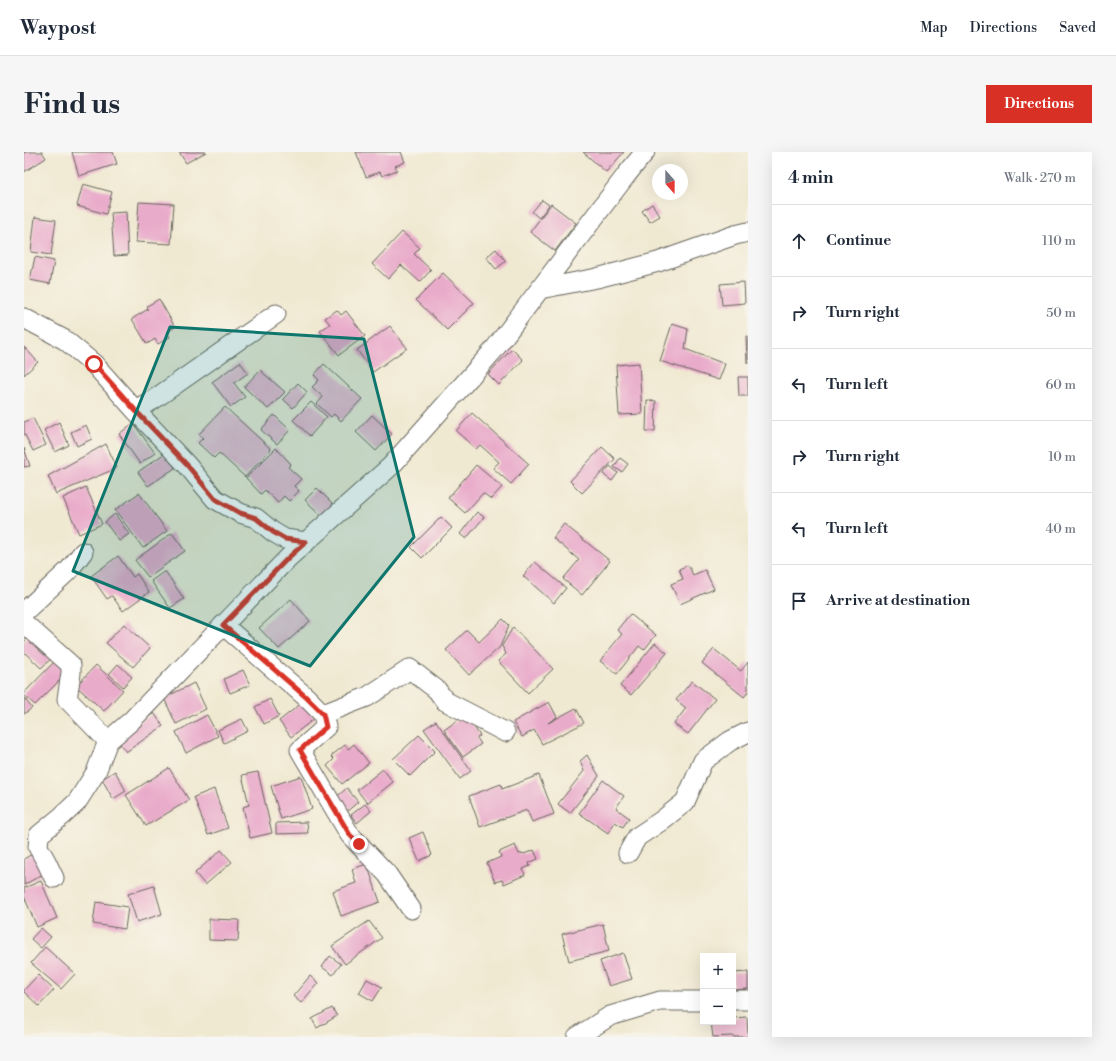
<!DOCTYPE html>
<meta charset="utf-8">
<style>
:root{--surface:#fff;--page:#f6f6f7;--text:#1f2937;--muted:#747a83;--line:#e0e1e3;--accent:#d93025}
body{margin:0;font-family:"Libre Bodoni",serif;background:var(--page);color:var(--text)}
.controls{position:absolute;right:12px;bottom:12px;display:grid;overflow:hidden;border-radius:0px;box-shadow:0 4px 16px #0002}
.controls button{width:36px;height:36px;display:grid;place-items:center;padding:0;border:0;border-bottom:1px solid var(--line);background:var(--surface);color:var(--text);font:20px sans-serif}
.compass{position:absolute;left:628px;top:12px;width:36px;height:36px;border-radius:50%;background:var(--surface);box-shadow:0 4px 16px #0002;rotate:159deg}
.stop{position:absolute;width:12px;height:12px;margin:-9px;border:3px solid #d93025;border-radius:50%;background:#fff}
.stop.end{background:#d93025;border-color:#fff;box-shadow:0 1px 4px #0008}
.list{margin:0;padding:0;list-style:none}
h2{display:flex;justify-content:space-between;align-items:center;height:52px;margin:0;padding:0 16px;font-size:17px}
h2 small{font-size:13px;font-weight:400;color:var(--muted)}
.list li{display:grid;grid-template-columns:26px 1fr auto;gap:12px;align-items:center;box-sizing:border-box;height:72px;padding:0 16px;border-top:1px solid var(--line)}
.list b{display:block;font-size:15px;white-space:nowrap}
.list em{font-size:13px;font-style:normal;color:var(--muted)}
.icon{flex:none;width:22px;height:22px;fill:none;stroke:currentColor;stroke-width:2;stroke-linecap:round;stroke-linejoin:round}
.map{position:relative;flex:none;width:724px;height:885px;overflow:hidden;border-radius:0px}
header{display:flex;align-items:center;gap:24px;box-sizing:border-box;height:56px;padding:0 20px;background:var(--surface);border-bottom:1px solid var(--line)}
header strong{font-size:19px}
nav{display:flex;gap:22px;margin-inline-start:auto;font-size:14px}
.intro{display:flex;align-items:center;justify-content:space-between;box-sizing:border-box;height:96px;padding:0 24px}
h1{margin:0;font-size:28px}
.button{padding:10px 18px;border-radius:0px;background:var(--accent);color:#fff;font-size:14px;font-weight:700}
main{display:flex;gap:24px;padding:0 24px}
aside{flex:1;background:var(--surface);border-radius:0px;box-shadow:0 4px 16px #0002}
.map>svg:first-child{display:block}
.building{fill:#e9abca}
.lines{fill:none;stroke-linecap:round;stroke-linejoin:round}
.minor-casing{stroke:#66645c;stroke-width:21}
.minor{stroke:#fff;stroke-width:19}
.route{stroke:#d93025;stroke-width:5}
.marked{fill:#0f766e;fill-opacity:0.2;stroke:#0f766e;stroke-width:3;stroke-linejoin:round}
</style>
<header>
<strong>Waypost</strong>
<nav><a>Map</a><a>Directions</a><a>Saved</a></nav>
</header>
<div class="intro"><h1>Find us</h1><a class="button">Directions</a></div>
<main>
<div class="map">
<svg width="724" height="885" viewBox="0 0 724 885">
<rect width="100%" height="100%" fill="#f7f3e8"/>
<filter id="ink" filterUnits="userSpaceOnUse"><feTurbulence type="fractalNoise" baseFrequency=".025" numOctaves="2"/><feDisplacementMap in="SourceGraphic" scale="8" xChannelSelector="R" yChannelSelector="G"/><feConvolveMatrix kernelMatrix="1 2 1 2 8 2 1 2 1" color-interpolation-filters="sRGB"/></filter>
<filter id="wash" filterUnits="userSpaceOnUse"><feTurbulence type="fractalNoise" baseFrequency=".012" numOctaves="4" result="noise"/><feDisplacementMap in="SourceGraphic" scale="16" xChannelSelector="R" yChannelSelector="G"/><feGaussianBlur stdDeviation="0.9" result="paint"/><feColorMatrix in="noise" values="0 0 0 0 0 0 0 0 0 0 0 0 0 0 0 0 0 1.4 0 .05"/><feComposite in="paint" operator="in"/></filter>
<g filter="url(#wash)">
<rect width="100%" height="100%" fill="#f0e9d2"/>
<g id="blocks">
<!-- building -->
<path class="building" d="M 0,0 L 18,0 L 22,6 L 0,20 Z
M 48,0 L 89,0 L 93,12 L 55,24 Z
M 155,0 L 182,0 L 162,11 Z
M 332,0 L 377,0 L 381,10 L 371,14 L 373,18 L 358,24 L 356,20 L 342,25 Z
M 559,0 L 600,0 L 582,20 Z
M 59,32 L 88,40 L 82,62 L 53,54 Z
M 518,48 L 525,53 L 515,66 L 508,60 Z
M 115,50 L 150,52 L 147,92 L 112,90 Z
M 527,52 L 552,71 L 531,99 L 506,80 Z
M 628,52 L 636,64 L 626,70 L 618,59 Z
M 102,60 L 104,103 L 90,104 L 87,61 Z
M 11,65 L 32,68 L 27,103 L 7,100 Z
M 378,80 L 396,96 L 390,102 L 407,118 L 396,130 L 377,113 L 364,127 L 348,112 Z
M 472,97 L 482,109 L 472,117 L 462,105 Z
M 11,105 L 30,109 L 26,132 L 6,128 Z
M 419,121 L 450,151 L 423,178 L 392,148 Z
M 720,130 L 721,151 L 698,153 L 696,132 Z
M 135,147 L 151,175 L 143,180 L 146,185 L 134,192 L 131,187 L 123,192 L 108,167 L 124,157 L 123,154 Z
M 313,158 L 317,163 L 322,159 L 341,184 L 315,203 L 296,179 L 306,172 L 301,166 Z
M 648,172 L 664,177 L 661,197 L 701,212 L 695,228 L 636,209 Z
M 366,174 L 383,196 L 349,220 L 333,198 Z
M 722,184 L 724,184 L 724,211 L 723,211 Z
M 0,195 L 14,210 L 0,223 Z
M 488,197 L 499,208 L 475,233 L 464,222 Z
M 216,210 L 224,221 L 210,231 L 221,245 L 207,255 L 188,230 Z
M 615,211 L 618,262 L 595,263 L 592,213 Z
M 300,212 L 338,247 L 317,269 L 310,262 L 307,265 L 293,252 L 299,245 L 288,235 L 295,228 L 290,223 Z
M 236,218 L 261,240 L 244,257 L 220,235 Z
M 714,225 L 724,225 L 724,244 L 715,244 Z
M 274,231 L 283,240 L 269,256 L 259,247 Z
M 623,248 L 632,249 L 631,279 L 622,279 Z
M 287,250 L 303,265 L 286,284 L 269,268 Z
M 201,255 L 247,297 L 221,325 L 195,301 L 190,306 L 174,291 L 179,286 L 175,282 Z
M 448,261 L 505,312 L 487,332 L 469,316 L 475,310 L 456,293 L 452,297 L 432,279 Z
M 250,263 L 266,278 L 253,292 L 237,278 Z
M 348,263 L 368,282 L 352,299 L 332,280 Z
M 9,266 L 22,293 L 9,299 L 0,281 L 0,270 Z
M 35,270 L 45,293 L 31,300 L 20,278 Z
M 109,271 L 131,301 L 116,312 L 95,282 Z
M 62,273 L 68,287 L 53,294 L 47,280 Z
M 82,292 L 93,316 L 32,342 L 24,324 Z
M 578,295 L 591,307 L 558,341 L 546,329 Z
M 0,296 L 6,314 L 0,315 Z
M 252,296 L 267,312 L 264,315 L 277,327 L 270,334 L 275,339 L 265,349 L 260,344 L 254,351 L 241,338 L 237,342 L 222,326 Z
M 141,301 L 151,316 L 124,334 L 114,320 Z
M 596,306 L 604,312 L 598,320 L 590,315 Z
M 452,313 L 478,335 L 467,347 L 459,341 L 441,361 L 424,346 Z
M 586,314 L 594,321 L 588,329 L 579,322 Z
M 62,335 L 78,372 L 55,382 L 39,346 Z
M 293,336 L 310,353 L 299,365 L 281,348 Z
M 115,341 L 143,379 L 119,396 L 91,358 Z
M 453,360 L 460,365 L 442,387 L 436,382 Z
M 91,362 L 105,382 L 95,389 L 81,370 Z
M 417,365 L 428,376 L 398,406 L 387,395 Z
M 540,372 L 586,409 L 558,443 L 539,427 L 555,408 L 529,386 Z
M 148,381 L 161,399 L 124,425 L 111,408 Z
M 94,404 L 109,425 L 113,422 L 125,440 L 99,459 L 88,444 L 83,447 L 67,424 Z
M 511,410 L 542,436 L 530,451 L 499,424 Z
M 664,413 L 669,423 L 681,418 L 690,437 L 656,452 L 647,432 L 659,427 L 655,417 Z
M 141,419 L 160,447 L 146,456 L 127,429 Z
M 267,447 L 286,469 L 255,497 L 235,476 Z
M 606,462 L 632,483 L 620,498 L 615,494 L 593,522 L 576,509 L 598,482 L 593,478 Z
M 479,467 L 485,473 L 476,495 L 445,523 L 422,498 L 443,478 L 455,490 Z
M 100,472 L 126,496 L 109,515 L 82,491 Z
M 489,475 L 529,517 L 504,541 L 474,509 L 482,502 L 478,494 Z
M 7,482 L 30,504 L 17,516 L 0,500 L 0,490 Z
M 631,491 L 643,501 L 607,543 L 596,534 Z
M 690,497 L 717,519 L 724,510 L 724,540 L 720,545 L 678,511 Z
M 32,508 L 44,520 L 11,553 L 0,543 L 0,541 Z
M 94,512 L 108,525 L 99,535 L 85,522 Z
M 72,513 L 99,538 L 80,559 L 52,534 Z
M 219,518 L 226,533 L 206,541 L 200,527 Z
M 668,529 L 691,547 L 664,582 L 650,572 L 662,556 L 652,548 Z
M 170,531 L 182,557 L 152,572 L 140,546 Z
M 0,546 L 8,556 L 0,562 Z
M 246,547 L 255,564 L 240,572 L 231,555 Z
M 279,550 L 291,566 L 267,585 L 255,569 Z
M 525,550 L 533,565 L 524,571 L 552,556 L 560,571 L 518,592 L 510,578 L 498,585 L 489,570 Z
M 130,561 L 139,574 L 102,600 L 94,589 L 108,576 Z
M 183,563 L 194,584 L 162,601 L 152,580 Z
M 438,565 L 445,567 L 456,584 L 453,586 L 457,592 L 439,605 L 420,578 Z
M 218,567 L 224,579 L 200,591 L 194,578 Z
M 412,569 L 447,619 L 436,627 L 400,577 Z
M 395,583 L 411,599 L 386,624 L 369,607 Z
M 330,592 L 345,611 L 318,632 L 303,614 L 310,607 L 307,604 L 321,593 L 324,597 Z
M 563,603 L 575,624 L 546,661 L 534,652 L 560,619 L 556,609 Z
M 145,616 L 165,648 L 122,674 L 102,643 Z
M 359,617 L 369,630 L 343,651 L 333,638 Z
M 91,619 L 102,639 L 89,647 L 78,627 Z
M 234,620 L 248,681 L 226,686 L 219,655 L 225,653 L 218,623 Z
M 515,623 L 530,662 L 508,670 L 503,658 L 456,675 L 445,644 L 477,632 L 478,637 Z
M 277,624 L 288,657 L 257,667 L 247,634 Z
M 579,628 L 600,644 L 592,656 L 605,666 L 599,675 L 591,670 L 584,681 L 555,661 Z
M 323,636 L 334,650 L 321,661 L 310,647 Z
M 190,637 L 204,676 L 184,683 L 170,645 Z
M 341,652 L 347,659 L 333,671 L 327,663 Z
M 283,670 L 284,681 L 252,682 L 252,671 Z
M 399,680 L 408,703 L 395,709 L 385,686 Z
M 491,693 L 495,702 L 499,701 L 500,702 L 510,698 L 514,707 L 505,711 L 506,714 L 499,717 L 501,723 L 480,732 L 478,728 L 471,730 L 463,711 L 477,705 L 475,700 Z
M 197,698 L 208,710 L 181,733 L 171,721 Z
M 8,702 L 19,722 L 0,733 L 0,707 Z
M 343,712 L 356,750 L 317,764 L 309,739 L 332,731 L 328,717 Z
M 17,729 L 33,766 L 13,775 L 0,744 L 0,736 Z
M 130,734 L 138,762 L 113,770 L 104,742 Z
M 72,750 L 104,755 L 101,777 L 69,772 Z
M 185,767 L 215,768 L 214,789 L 185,788 Z
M 345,769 L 358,786 L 321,812 L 308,794 Z
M 579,772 L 585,799 L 545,809 L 538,782 Z
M 17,776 L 27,785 L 17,796 L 7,787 Z
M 21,795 L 51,822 L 37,837 L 7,811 Z
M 599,801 L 608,827 L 585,834 L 576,809 Z
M 306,804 L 317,812 L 309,823 L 298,815 Z
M 724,820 L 724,837 L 709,838 L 709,821 Z
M 14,823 L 30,838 L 15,854 L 0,840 L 0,838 Z
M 286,824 L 294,831 L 277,851 L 269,844 Z
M 343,827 L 358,835 L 349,849 L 335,841 Z
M 308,856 L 313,864 L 293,876 L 288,867 Z
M 723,865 L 724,885 L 709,885 L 708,884 L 689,885 L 687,870 L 709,870 L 709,866 Z"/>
</g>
</g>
<g filter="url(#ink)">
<use href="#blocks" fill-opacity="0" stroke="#66645c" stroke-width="1"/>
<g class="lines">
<!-- minor casing -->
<g class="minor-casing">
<path id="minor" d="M 516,137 L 573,126 L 634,110 L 711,83 L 724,80
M 0,166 L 41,188 L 70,212 L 111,258 L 163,313 L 191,347 L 216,361 L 232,366 L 249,380 L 261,387 L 282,390
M 111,258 L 129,248 L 252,162
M 0,460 L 45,418 L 59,400
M 0,471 L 47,513 L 47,521 L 43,547 L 84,589
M 199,473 L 282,545 L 299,562 L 302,575 L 276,598 L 326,683 L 363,722 L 387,757
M 299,562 L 343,545 L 386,517 L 413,538 L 421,549 L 481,580
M 604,701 L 613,685 L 637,669 L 661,650 L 679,609 L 706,589 L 724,580
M 30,726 L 22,709 L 14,695 L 15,683 L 38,664 L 53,650 L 72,620 L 84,589 L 107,569 L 264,406 L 367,314 L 469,199 L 603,22 L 621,0
M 709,848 L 724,848
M 553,885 L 586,864 L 636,849 L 679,849"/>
</g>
<!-- minor -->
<use href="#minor" class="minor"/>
</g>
</g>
<g class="lines" filter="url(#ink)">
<!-- route -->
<path class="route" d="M 70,212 L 111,258 L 163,313 L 191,347 L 216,361 L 232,366 L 249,380 L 261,387 L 282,390 L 264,406 L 199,473 L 282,545 L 299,562 L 302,575 L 276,598 L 326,683 L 335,692"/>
</g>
<!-- marked area -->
<path class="marked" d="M 146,175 L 340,187 L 390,385 L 286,514 L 49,419 Z"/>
</svg>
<div class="controls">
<button>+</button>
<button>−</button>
</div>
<svg class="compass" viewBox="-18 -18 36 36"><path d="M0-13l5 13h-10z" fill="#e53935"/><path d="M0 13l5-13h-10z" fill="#747a83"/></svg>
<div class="stop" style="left:70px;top:212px"></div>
<div class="stop end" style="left:335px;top:692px"></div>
</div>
<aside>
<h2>4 min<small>Walk · 270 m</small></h2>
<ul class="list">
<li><svg class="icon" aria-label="ahead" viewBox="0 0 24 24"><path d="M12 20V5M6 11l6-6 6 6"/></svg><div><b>Continue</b></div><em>110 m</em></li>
<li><svg class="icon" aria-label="right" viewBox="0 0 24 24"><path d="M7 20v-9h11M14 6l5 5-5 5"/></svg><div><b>Turn right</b></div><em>50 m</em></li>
<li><svg class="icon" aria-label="left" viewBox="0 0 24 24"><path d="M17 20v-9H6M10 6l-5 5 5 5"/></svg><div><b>Turn left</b></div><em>60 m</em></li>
<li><svg class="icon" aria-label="right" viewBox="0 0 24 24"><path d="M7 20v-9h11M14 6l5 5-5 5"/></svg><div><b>Turn right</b></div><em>10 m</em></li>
<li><svg class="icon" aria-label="left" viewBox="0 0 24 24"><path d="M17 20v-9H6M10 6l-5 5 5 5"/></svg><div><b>Turn left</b></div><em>40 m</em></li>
<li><svg class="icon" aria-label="arrive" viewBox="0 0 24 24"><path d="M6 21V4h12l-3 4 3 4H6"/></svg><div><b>Arrive at destination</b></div></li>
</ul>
</aside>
</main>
